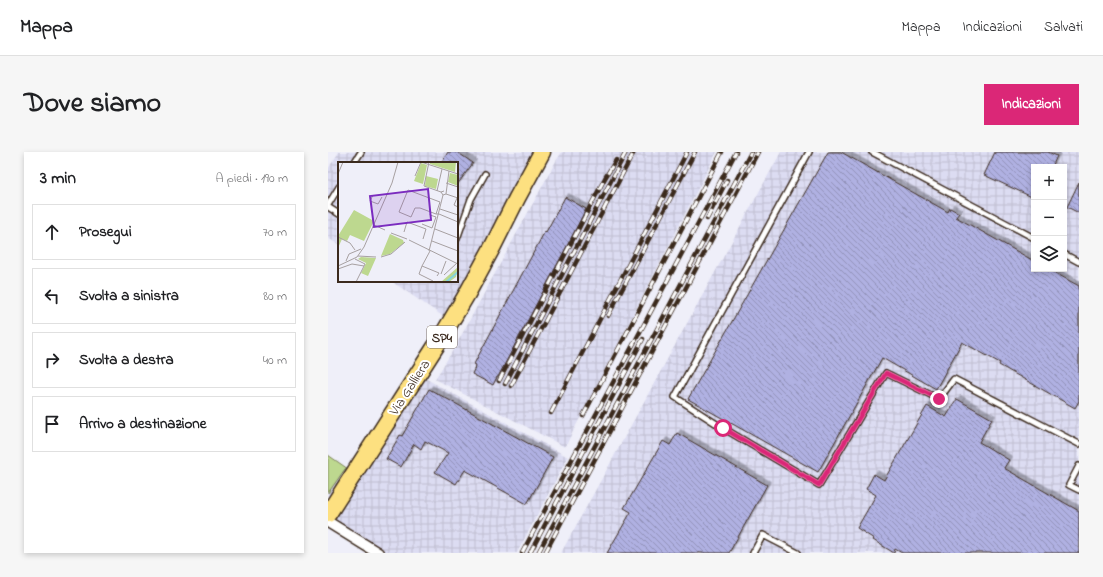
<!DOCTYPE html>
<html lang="it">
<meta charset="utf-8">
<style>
:root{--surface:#fff;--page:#f6f6f6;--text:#202124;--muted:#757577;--line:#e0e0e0;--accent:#db2777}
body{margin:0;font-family:"Indie Flower",sans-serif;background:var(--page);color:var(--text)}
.controls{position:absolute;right:12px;top:12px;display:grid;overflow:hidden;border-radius:0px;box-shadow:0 2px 6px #0003}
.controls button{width:36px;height:36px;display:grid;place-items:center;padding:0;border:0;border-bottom:1px solid var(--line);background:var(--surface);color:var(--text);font:20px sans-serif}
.stop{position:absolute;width:12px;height:12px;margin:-9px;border:3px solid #db2777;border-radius:50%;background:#fff}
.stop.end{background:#db2777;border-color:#fff;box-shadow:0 1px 4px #0008}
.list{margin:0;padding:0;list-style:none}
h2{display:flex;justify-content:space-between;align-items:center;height:52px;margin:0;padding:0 16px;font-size:17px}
h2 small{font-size:13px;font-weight:400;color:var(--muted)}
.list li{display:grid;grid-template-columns:26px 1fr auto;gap:12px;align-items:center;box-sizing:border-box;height:56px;margin:0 8px 8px;padding:0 8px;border:1px solid var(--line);border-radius:0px}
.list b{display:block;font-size:15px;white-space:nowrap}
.list em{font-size:13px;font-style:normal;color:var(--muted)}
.icon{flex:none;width:22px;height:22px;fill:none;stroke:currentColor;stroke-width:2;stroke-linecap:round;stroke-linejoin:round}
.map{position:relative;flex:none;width:751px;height:401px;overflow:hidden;border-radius:0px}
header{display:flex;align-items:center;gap:24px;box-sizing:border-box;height:56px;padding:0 20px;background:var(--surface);border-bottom:1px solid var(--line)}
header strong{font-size:19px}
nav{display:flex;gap:22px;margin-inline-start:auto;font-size:14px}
.intro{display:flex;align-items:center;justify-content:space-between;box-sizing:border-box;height:96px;padding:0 24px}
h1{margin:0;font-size:28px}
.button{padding:10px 18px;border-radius:0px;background:var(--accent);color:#fff;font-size:14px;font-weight:700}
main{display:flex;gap:24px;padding:0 24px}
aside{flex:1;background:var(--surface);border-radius:0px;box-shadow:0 2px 6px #0003}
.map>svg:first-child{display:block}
.industrial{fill:url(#industrial-grid);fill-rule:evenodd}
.park{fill:#bdd88f;stroke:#7c8156}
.building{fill:url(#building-back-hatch);stroke:#3b2a1e;filter:url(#shadow)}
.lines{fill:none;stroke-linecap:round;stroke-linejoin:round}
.lane-casing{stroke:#3b2a1e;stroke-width:8}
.street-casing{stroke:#3b2a1e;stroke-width:13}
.primary-casing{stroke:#3b2a1e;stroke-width:19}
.lane{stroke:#fff;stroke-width:5}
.street{stroke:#fff;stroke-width:10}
.primary{stroke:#fde080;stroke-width:16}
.rail-casing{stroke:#3b2a1e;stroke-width:4.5}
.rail{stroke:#fff;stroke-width:3;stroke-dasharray:9;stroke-linecap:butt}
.route{stroke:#db2777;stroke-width:5}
.labels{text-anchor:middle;stroke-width:4;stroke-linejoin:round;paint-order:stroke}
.shield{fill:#fff;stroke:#766a62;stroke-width:1}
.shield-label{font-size:13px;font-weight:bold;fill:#3b2a1e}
.street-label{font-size:14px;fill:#3b2a1e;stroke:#fff}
.inset-river{fill:none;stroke:#83d4dd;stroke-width:2}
.inset-road{fill:none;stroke:#a7a0a1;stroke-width:1}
.view{fill:#7b2cbf;fill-opacity:0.15;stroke:#7b2cbf;stroke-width:2}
.inset-edge{fill:none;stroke:#3b2a1e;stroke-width:2}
</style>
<header>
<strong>Mappa</strong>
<nav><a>Mappa</a><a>Indicazioni</a><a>Salvati</a></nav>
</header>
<div class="intro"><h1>Dove siamo</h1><a class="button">Indicazioni</a></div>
<main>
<aside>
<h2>3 min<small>A piedi · 190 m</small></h2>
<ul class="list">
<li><svg class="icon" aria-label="ahead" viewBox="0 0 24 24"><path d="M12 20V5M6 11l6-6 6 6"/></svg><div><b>Prosegui</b></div><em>70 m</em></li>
<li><svg class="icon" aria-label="left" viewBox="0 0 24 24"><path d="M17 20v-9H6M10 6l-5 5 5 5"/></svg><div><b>Svolta a sinistra</b></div><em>80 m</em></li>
<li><svg class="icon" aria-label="right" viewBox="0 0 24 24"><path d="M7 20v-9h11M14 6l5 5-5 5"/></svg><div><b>Svolta a destra</b></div><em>40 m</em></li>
<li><svg class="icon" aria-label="arrive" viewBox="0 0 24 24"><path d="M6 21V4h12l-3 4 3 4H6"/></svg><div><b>Arrivo a destinazione</b></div></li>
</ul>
</aside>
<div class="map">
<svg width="751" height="401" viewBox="0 0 751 401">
<defs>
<pattern id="industrial-grid" width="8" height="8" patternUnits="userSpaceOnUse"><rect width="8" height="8" fill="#dcdcf2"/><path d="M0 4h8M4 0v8" fill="none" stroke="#bebdcf"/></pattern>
<pattern id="building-back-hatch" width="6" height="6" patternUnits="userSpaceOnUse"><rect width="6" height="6" fill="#b0b1e2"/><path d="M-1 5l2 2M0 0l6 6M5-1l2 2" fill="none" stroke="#9090b7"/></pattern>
<filter id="shadow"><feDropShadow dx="3.5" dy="-3.5" stdDeviation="0" flood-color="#0004"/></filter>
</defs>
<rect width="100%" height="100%" fill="#efeff9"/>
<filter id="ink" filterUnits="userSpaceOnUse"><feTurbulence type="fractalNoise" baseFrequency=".025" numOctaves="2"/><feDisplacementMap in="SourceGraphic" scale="8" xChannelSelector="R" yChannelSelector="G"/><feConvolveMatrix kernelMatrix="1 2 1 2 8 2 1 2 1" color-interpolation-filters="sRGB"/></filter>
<g filter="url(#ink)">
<!-- industrial -->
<path class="industrial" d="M 11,0 L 209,0 L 119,167 L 63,129 L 129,129 L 129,11 L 11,11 L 11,93 L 0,86 L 0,17 Z
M 234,0 L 389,0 L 237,295 L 107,227 L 127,195 L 228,9 Z
M 453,0 L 751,0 L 751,401 L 233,401 ZM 706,15 L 736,15 L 736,117 L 706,117 Z
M 84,219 L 240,305 L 189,401 L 51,401 L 0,370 L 0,341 L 17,316 L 20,317 Z"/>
<!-- park -->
<path class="park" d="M 0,303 L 20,317 L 17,317 L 0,341 Z"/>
<!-- building -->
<path class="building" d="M 120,0 L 129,0 L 145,11 L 129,33 L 129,11 L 113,11 Z
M 500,0 L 513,0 L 620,60 L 622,56 L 631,61 L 628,65 L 706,109 L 706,117 L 720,117 L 751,134 L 751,249 L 747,256 L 671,213 L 672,211 L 634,190 L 608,237 L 554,206 L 490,320 L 360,247 Z
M 667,0 L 720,0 L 729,4 L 724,15 L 706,15 L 706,46 L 656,23 Z
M 751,30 L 751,61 L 739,55 Z
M 237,45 L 258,57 L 240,92 L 170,225 L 169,225 L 165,233 L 144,222 L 148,213 L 146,212 L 217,79 L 218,80 Z
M 101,237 L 225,305 L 199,352 L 137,318 L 128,332 L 107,320 L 120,301 L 97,289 L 93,297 L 86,292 L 73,315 L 58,307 L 72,283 L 74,284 Z
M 629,247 L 664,267 L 651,290 L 681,308 L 676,316 L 751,359 L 751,401 L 574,401 L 567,397 L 566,401 L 545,388 L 546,387 L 529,376 L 548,343 L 538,337 L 546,322 L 556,328 L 599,254 L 618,265 Z
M 349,281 L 439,333 L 401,401 L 279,401 L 303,360 L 296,356 L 335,289 L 342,293 Z"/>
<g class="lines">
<!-- lane casing -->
<g class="lane-casing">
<path id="lane" d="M 481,0 L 347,245 L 395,276 L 491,333 L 558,221 L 611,247 L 626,227 L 751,292
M 544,0 L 706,86
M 26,11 L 33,0
M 0,53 L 11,35
M 0,55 L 11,62
M 129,87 L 143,47 L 157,22
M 736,102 L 751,110
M 751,314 L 741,333 L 751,338
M 425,401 L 435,383 L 470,401"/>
</g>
<!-- street casing -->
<g class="street-casing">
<path id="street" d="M 0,370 L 50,401"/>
</g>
<!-- primary casing -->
<g class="primary-casing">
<path id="primary" d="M 0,362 L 113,186 L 139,142 L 165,94 L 189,46 L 214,0"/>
</g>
<!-- lane -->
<use href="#lane" class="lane"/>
<!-- street -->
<use href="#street" class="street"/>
<!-- primary -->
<use href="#primary" class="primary"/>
<!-- rail casing -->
<g class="rail-casing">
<path id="rail" d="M 379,67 L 399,28
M 280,164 L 367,0
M 171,229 L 277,26 L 288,8
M 177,232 L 298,0
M 183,234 L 306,0
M 223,261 L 359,0
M 255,264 L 394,0
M 194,401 L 408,0
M 202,401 L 315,187
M 210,401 L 423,0
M 217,401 L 430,0"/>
</g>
<!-- rail -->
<use href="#rail" class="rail"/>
</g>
</g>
<g class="lines" filter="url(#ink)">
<!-- route -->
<path class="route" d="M 395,276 L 491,333 L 558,221 L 611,247"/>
</g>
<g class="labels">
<!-- shield labels -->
<rect class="shield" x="99" y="174" width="30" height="22" rx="3"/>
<g class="shield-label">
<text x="114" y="190">SP4</text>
</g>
<!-- street labels -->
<g class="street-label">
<text transform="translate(81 235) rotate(-57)" y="5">Via Galliera</text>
</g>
</g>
<!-- overview -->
<g transform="translate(10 10)">
<rect width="120" height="120" fill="#efeff9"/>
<path d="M 92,0 L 118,0 L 117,10 L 92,2 ZM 83,1 L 89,3 L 85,22 L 76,19 ZM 112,11 L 120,13 L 120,24 L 110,20 ZM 88,14 L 100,17 L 98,27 L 87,24 ZM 23,95 L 38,96 L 30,114 L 23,111 L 28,101 L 20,97 ZM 120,105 L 118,115 L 111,120 L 103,120 Z" fill="#bdd88f"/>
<path d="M 52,72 L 65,78 L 66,81 L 52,92 L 43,94 Z" fill="#bdd88f"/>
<path d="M 16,48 L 36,59 L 26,79 L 12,73 L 9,79 L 4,77 L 0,86 L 0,74 Z" fill="#bdd88f"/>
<path class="inset-river" d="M 108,120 L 120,110"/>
<path class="inset-road" d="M 83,0 L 120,12M 91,0 L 86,24 L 103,30M 0,12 L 5,0M 77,14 L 83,0M 108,21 L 120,25M 99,29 L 104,7M 106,29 L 103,30 L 105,33 L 108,32 L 111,9M 108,32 L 120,36M 35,33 L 32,39 L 40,42 L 44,35M 119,36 L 116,43 L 120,45M 102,47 L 120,53M 98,52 L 102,40 L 70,28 L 61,50 L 73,55 L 77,46 L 82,46 L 98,52 L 101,52 L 120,60M 84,62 L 94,66 L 98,55 L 92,53 L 93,50M 36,63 L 47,68M 97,67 L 120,76M 66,70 L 69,60 L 88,67 L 85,77M 53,71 L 69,77M 0,75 L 12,81 L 17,88M 71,78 L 120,102M 94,79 L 120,89M 91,89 L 105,33M 92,89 L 84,104 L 101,111 L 99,114M 20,94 L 38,95M 43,95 L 53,92 L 67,80M 17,97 L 27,102 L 18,120M 8,99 L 11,92 L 23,87M 0,104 L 19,95 L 26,85 L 54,21 L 60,0M 84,104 L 81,112 L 95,119M 0,107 L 14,102 L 26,104M 103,112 L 108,99M 106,113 L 119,101"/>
<path class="view" d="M 90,27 L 93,58 L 36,65 L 32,34 Z"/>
<rect width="120" height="120" class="inset-edge"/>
</g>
</svg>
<div class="controls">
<button>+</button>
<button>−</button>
<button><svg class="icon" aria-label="layers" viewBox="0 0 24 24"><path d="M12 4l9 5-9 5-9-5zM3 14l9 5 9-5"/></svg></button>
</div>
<div class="stop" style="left:395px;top:276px"></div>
<div class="stop end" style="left:611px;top:247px"></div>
</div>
</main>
